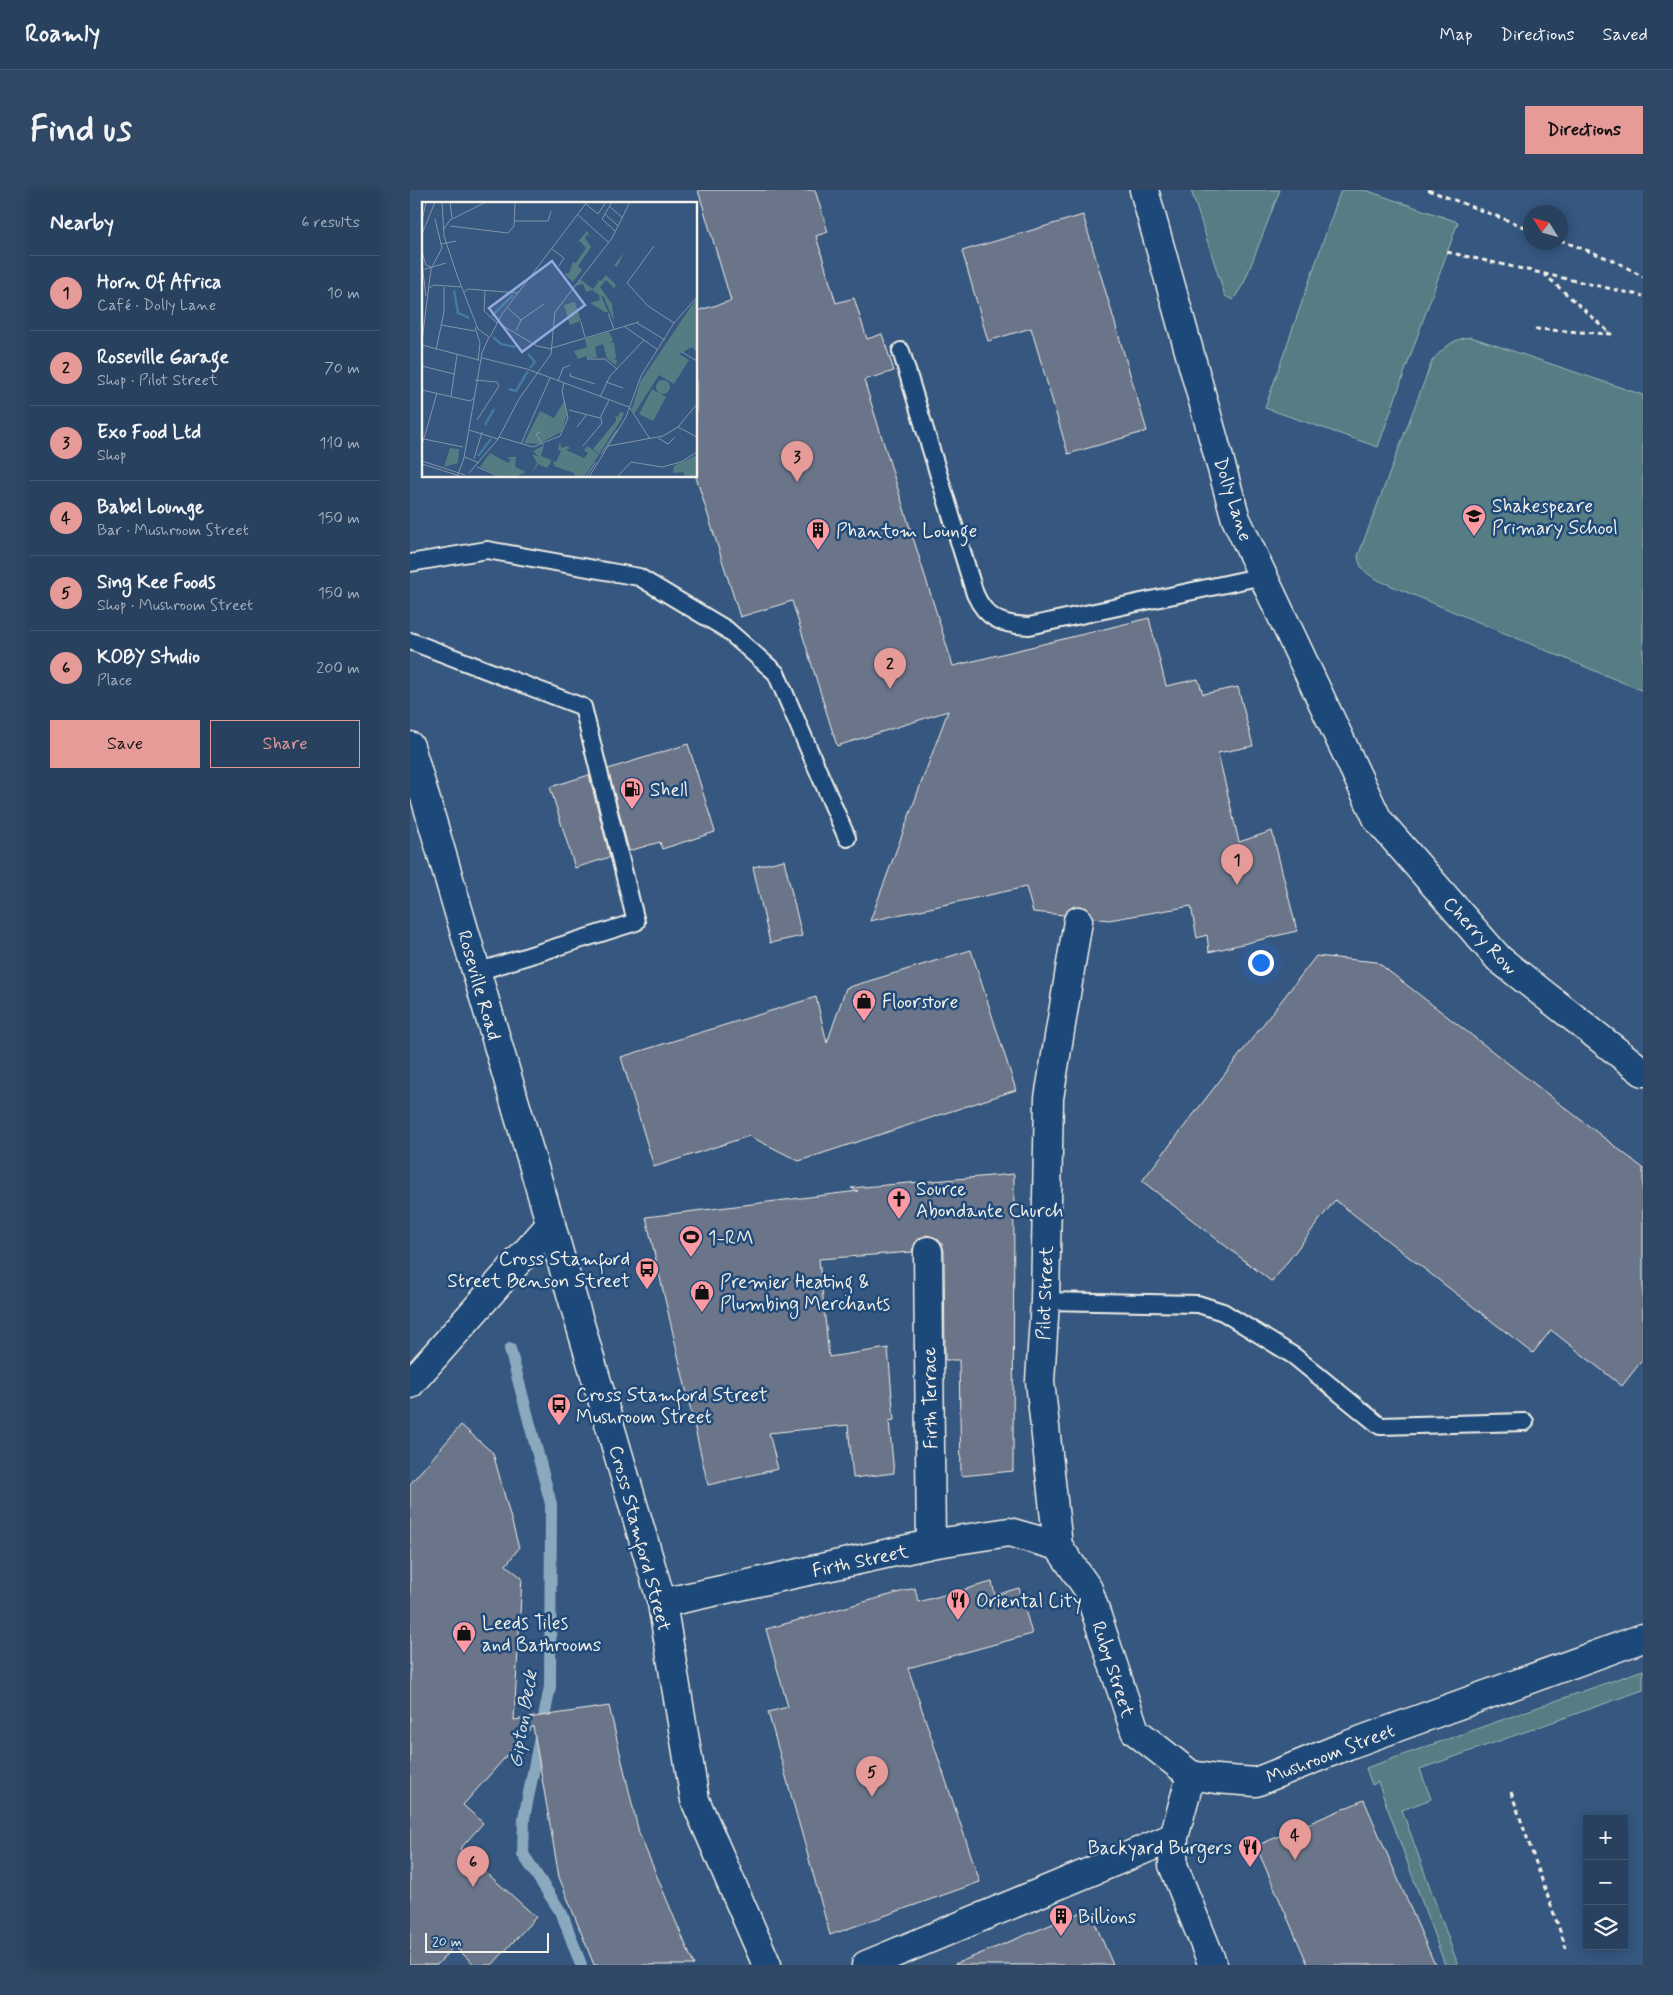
<!DOCTYPE html>
<meta charset="utf-8">
<style>
:root{--surface:#28415f;--page:#304865;--text:#f1f3f6;--muted:#a5afbd;--line:#445a74;--accent:#e69b98}
body{margin:0;font-family:Mynerve,sans-serif;background:var(--page);color:var(--text)}
.controls{position:absolute;right:15px;bottom:15px;display:grid;overflow:hidden;border-radius:0px;box-shadow:0 2px 12px #0003}
.controls button{width:45px;height:45px;display:grid;place-items:center;padding:0;border:0;border-bottom:1px solid var(--line);background:var(--surface);color:var(--text);font:25px sans-serif}
.compass{position:absolute;left:1113px;top:15px;width:45px;height:45px;border-radius:50%;background:var(--surface);box-shadow:0 2px 12px #0003;rotate:307deg}
.scale{position:absolute;left:15px;bottom:12px;width:124px;box-sizing:border-box;padding-left:5px;border:2px solid #f4f1e8;border-top:0;font-size:14px;line-height:18px;white-space:nowrap;color:#f4f1e8;-webkit-text-stroke:4px #1f4a7a;paint-order:stroke}
.you{position:absolute;left:850px;top:772px;width:18px;height:18px;margin:-12px;border:4px solid #fff;border-radius:50%;background:#1a73e8;box-shadow:0 0 0 8px #1a73e833}
.badge{display:grid;place-items:center;width:32px;height:32px;border-radius:50%;background:var(--accent);color:#111;font-size:16px;font-weight:700}
.pin{position:absolute;translate:-50% -41px;filter:drop-shadow(0 1px 2px #0008)}
.pin::after{content:'';position:absolute;top:26px;width:18px;height:15px;background:inherit;clip-path:polygon(0 0,100% 0,50% 100%)}
.list{margin:0;padding:0;list-style:none}
h2{display:flex;justify-content:space-between;align-items:center;height:65px;margin:0;padding:0 20px;font-size:21px}
h2 small{font-size:16px;font-weight:400;color:var(--muted)}
.list li{display:grid;grid-template-columns:32px 1fr auto;gap:15px;align-items:center;box-sizing:border-box;height:75px;padding:0 20px;border-top:1px solid var(--line)}
.list b{display:block;font-size:19px;white-space:nowrap}
.list p{margin:0;font-size:16px;white-space:nowrap;color:var(--muted)}
.list em{font-size:16px;font-style:normal;color:var(--muted)}
.actions{display:flex;gap:10px;padding:15px 20px}
.actions a{flex:1;padding:11px 0;border:1px solid var(--accent);border-radius:0px;text-align:center;font-size:18px;color:var(--accent)}
.actions .main{background:var(--accent);color:#111}
.icon{flex:none;width:28px;height:28px;fill:none;stroke:currentColor;stroke-width:2;stroke-linecap:round;stroke-linejoin:round}
.map{position:relative;flex:none;width:1233px;height:1775px;overflow:hidden;border-radius:0px}
header{display:flex;align-items:center;gap:30px;box-sizing:border-box;height:70px;padding:0 25px;background:var(--surface);border-bottom:1px solid var(--line)}
header strong{font-size:24px}
nav{display:flex;gap:28px;margin-inline-start:auto;font-size:18px}
.intro{display:flex;align-items:center;justify-content:space-between;box-sizing:border-box;height:120px;padding:0 30px}
h1{margin:0;font-size:35px}
.button{padding:12px 22px;border-radius:0px;background:var(--accent);color:#111;font-size:18px;font-weight:700}
main{display:flex;gap:30px;padding:0 30px}
aside{flex:1;background:var(--surface);border-radius:0px;box-shadow:0 2px 12px #0003}
.map>svg:first-child{display:block}
.green{fill:#547d83;stroke:#a4b7b6}
.lines{fill:none;stroke-linecap:round;stroke-linejoin:round}
.stream{stroke:#8aa9be;stroke-width:12}
.building{fill:#6b758a;stroke:#f4f1e8}
.lane-casing{stroke:#f4f1e8;stroke-width:20}
.street-casing{stroke:#f4f1e8;stroke-width:31}
.secondary-casing{stroke:#f4f1e8;stroke-width:31}
.path{stroke:#f4f1e8;stroke-width:3;stroke-dasharray:5 4;stroke-linecap:butt}
.lane{stroke:#1f4a7a;stroke-width:16}
.street{stroke:#1f4a7a;stroke-width:28}
.secondary{stroke:#1f4a7a;stroke-width:28}
.labels{text-anchor:middle;stroke-width:5;stroke-linejoin:round;paint-order:stroke}
.street-label{font-size:19px;fill:#f4f1e8;stroke:#1f4a7a}
.poi-label{font-size:19px;fill:#f4f1e8;stroke:#1f4a7a;text-anchor:start}
.water-label{font-size:20px;font-style:italic;fill:#dadfde;stroke:#1f4a7a}
.inset-river{fill:none;stroke:#4479a2;stroke-width:2.5}
.inset-road{fill:none;stroke:#8295a9;stroke-width:1}
.view{fill:#93a8e1;fill-opacity:0.15;stroke:#93a8e1;stroke-width:2.5}
.inset-edge{fill:none;stroke:#f4f1e8;stroke-width:2.5}
</style>
<header>
<strong>Roamly</strong>
<nav><a>Map</a><a>Directions</a><a>Saved</a></nav>
</header>
<div class="intro"><h1>Find us</h1><a class="button">Directions</a></div>
<main>
<aside>
<h2>Nearby<small>6 results</small></h2>
<ul class="list">
<li><span class="badge">1</span><div><b>Horn Of Africa</b><p>Café · Dolly Lane</p></div><em>10 m</em></li>
<li><span class="badge">2</span><div><b>Roseville Garage</b><p>Shop · Pilot Street</p></div><em>70 m</em></li>
<li><span class="badge">3</span><div><b>Exo Food Ltd</b><p>Shop</p></div><em>110 m</em></li>
<li><span class="badge">4</span><div><b>Babel Lounge</b><p>Bar · Mushroom Street</p></div><em>150 m</em></li>
<li><span class="badge">5</span><div><b>Sing Kee Foods</b><p>Shop · Mushroom Street</p></div><em>150 m</em></li>
<li><span class="badge">6</span><div><b>KOBY Studio</b><p>Place</p></div><em>200 m</em></li>
</ul>
<div class="actions"><a class="main">Save</a><a>Share</a></div>
</aside>
<div class="map">
<svg width="1233" height="1775" viewBox="0 0 1233 1775">
<rect width="100%" height="100%" fill="#36577f"/>
<filter id="ink" filterUnits="userSpaceOnUse"><feTurbulence type="fractalNoise" baseFrequency=".02" numOctaves="2"/><feDisplacementMap in="SourceGraphic" scale="10" xChannelSelector="R" yChannelSelector="G"/><feConvolveMatrix kernelMatrix="1 2 1 2 8 2 1 2 1" color-interpolation-filters="sRGB"/></filter>
<g filter="url(#ink)">
<!-- green -->
<path class="green" d="M 781,0 L 870,0 L 834,93 L 823,110 L 815,106 Z
M 931,0 L 955,0 L 1048,32 L 968,257 L 855,218 Z
M 1061,147 L 1233,205 L 1233,501 L 970,391 C 959,385 949,380 948,366 L 1022,171 C 1033,158 1044,148 1061,147 Z
M 1233,1480 L 1233,1500 L 1010,1579 L 1021,1609 L 992,1620 L 1048,1775 L 1035,1775 L 968,1592 L 962,1595 L 956,1578 Z"/>
<g class="lines">
<!-- stream -->
<path class="stream" d="M 100,1159 L 141,1314 L 140,1497 L 114,1628 L 113,1664 L 152,1724 L 171,1775"/>
</g>
<!-- building -->
<path class="building" d="M 288,0 L 405,0 L 418,42 L 406,46 L 426,113 L 444,108 L 457,149 L 472,144 L 484,181 L 454,190 L 543,476 L 739,428 L 756,496 L 788,489 L 793,504 L 828,497 L 843,556 L 808,563 L 829,652 L 862,641 L 887,741 L 799,762 L 797,745 L 787,748 L 781,716 L 699,730 L 683,728 L 678,719 L 670,716 L 662,717 L 654,725 L 623,722 L 616,697 L 460,731 L 538,521 L 427,556 L 382,411 L 330,427 L 286,287 L 286,121 L 321,111 Z
M 673,25 L 737,241 L 658,264 L 621,138 L 578,151 L 552,61 Z
M 278,554 L 305,642 L 252,659 L 250,652 L 219,661 L 198,579 Z
M 179,585 L 200,667 L 165,678 L 140,597 Z
M 374,670 L 392,746 L 360,753 L 343,677 Z
M 561,760 L 606,900 L 389,971 L 339,946 L 244,977 L 211,867 L 406,807 L 417,853 L 436,798 Z
M 906,766 L 967,772 L 1233,978 L 1233,1169 L 1212,1196 L 1141,1140 L 1123,1163 L 925,1010 L 862,1092 L 732,991 Z
M 604,984 L 603,1281 L 551,1286 L 549,1170 L 535,1170 L 534,1061 L 532,1054 L 526,1048 L 517,1045 L 510,1048 L 505,1053 L 502,1062 L 409,1069 L 419,1167 L 478,1158 L 484,1230 L 479,1231 L 484,1283 L 443,1288 L 438,1235 L 359,1243 L 368,1279 L 298,1295 L 236,1027 L 448,1001 L 441,998 Z
M 51,1235 L 83,1263 L 109,1358 L 96,1375 L 112,1388 L 104,1530 L 199,1516 L 229,1643 L 284,1775 L 184,1775 L 149,1687 L 123,1536 L 53,1615 L 73,1633 L 50,1659 L 126,1727 L 82,1775 L 65,1775 L 44,1756 L 27,1775 L 0,1775 L 0,1294 Z
M 582,1392 L 585,1405 L 609,1398 L 622,1444 L 498,1478 L 570,1692 L 420,1745 L 358,1522 L 378,1517 L 356,1439 L 505,1398 L 508,1412 Z
M 954,1610 L 1025,1775 L 898,1775 L 846,1656 Z
M 679,1719 L 703,1775 L 545,1775 L 545,1774 Z"/>
<g class="lines">
<!-- lane casing -->
<g class="lane-casing">
<path id="lane" d="M 491,161 L 565,404 C 576,429 592,435 619,436 L 853,386
M 0,373 L 77,360 L 229,387 L 316,439 L 366,483 L 437,648
M 0,451 L 173,517 L 226,732 L 67,782
M 635,1111 L 788,1114 L 813,1122 L 884,1166 L 970,1236 L 1115,1232"/>
</g>
<!-- street casing -->
<g class="street-casing">
<path id="street" d="M 668,731 L 639,908 L 635,1111 L 630,1191 L 648,1356 L 678,1399 L 725,1541 L 781,1585
M 518,1061 L 521,1354
M 0,1194 L 141,1034
M 252,1413 L 521,1354 L 599,1342 L 648,1356
M 764,1647 L 763,1675 L 803,1775
M 456,1775 L 764,1647 L 781,1585 L 806,1589 L 846,1592 L 938,1555 L 1233,1448"/>
</g>
<!-- secondary casing -->
<g class="secondary-casing">
<path id="secondary" d="M 734,0 L 826,329 L 968,630 L 1089,769 L 1233,882
M 0,556 L 252,1413 L 285,1610 L 357,1775"/>
</g>
<!-- path -->
<path class="path" d="M 1018,0 L 1120,39
M 1150,50 L 1207,72 L 1233,87
M 1037,62 L 1233,106
M 1125,139 L 1201,144 L 1134,84
M 1101,1602 L 1156,1758"/>
<!-- lane -->
<use href="#lane" class="lane"/>
<!-- street -->
<use href="#street" class="street"/>
<!-- secondary -->
<use href="#secondary" class="secondary"/>
</g>
</g>
<!-- icons -->
<defs>
<g id="school-pin" transform="scale(1.25)"><path d="M0 17L-7.5 6A9.5 9.5 0 1 1 7.5 6Z" fill="#ff9aa2" stroke="#1f4a7a"/><path d="M0-5L7-2L0 1L-7-2ZM-4 1L0 2.5L4 1V4Q0 6-4 4Z" fill="#111"/></g>
<g id="building-pin" transform="scale(1.25)"><path d="M0 17L-7.5 6A9.5 9.5 0 1 1 7.5 6Z" fill="#ff9aa2" stroke="#1f4a7a"/><path d="M-4-6H4V6H1V3H-1V6H-4ZM-2.5-4.3h1.7v1.8h-1.7ZM.8-4.3h1.7v1.8H.8ZM-2.5-1h1.7V.8h-1.7ZM.8-1h1.7V.8H.8Z" fill="#111"/></g>
<g id="fuel-pin" transform="scale(1.25)"><path d="M0 17L-7.5 6A9.5 9.5 0 1 1 7.5 6Z" fill="#ff9aa2" stroke="#1f4a7a"/><path d="M-5.5-6h7V0h2V4h1.3V-2.5L3-4.5l.8-.8L6-3V5H2.5V1h-1V6h-7ZM-4.2-4.7v3.2H.2V-4.7Z" fill="#111"/></g>
<g id="shop-pin" transform="scale(1.25)"><path d="M0 17L-7.5 6A9.5 9.5 0 1 1 7.5 6Z" fill="#ff9aa2" stroke="#1f4a7a"/><path d="M-5-2.5h2.3a2.7 3.5 0 0 1 5.4 0H5L5.5 6h-11ZM-1.5-2.5h3a1.5 2.3 0 0 0-3 0Z" fill="#111"/></g>
<g id="church-pin" transform="scale(1.25)"><path d="M0 17L-7.5 6A9.5 9.5 0 1 1 7.5 6Z" fill="#ff9aa2" stroke="#1f4a7a"/><path d="M-1.2-6h2.4v3.5h3.3v2.4h-3.3V6h-2.4V-.1h-3.3v-2.4h3.3Z" fill="#111"/></g>
<g id="stadium-pin" transform="scale(1.25)"><path d="M0 17L-7.5 6A9.5 9.5 0 1 1 7.5 6Z" fill="#ff9aa2" stroke="#1f4a7a"/><path d="M0-5a6.5 5 0 1 0 0 10a6.5 5 0 1 0 0-10ZM-3.5-1.8h7v3.6h-7Z" fill="#111"/></g>
<g id="bus-pin" transform="scale(1.25)"><path d="M0 17L-7.5 6A9.5 9.5 0 1 1 7.5 6Z" fill="#ff9aa2" stroke="#1f4a7a"/><path d="M-5-6H5V4H4V6H2V4H-2V6H-4V4H-5ZM-3.5-4V0h7V-4ZM-3.5 1.2v1.5H-2V1.2ZM2 1.2v1.5H3.5V1.2Z" fill="#111"/></g>
<g id="restaurant-pin" transform="scale(1.25)"><path d="M0 17L-7.5 6A9.5 9.5 0 1 1 7.5 6Z" fill="#ff9aa2" stroke="#1f4a7a"/><path d="M-5-6h1v4h1v-4h1v4h1v-4h1v5L-1.5 .5V6h-2V.5L-5-1ZM5-6V6H3V1.5H1.5Q1.5-4 5-6Z" fill="#111"/></g>
</defs>
<g fill-rule="evenodd">
<use href="#school-pin" x="1064" y="326"/>
<use href="#building-pin" x="408" y="340"/>
<use href="#fuel-pin" x="222" y="599"/>
<use href="#shop-pin" x="454" y="811"/>
<use href="#church-pin" x="489" y="1009"/>
<use href="#stadium-pin" x="281" y="1047"/>
<use href="#bus-pin" x="237" y="1079"/>
<use href="#shop-pin" x="292" y="1102"/>
<use href="#bus-pin" x="149" y="1215"/>
<use href="#restaurant-pin" x="548" y="1410"/>
<use href="#shop-pin" x="54" y="1443"/>
<use href="#restaurant-pin" x="840" y="1657"/>
<use href="#building-pin" x="651" y="1726"/>
</g>
<g class="labels">
<!-- street labels -->
<g class="street-label">
<text transform="translate(824 309) rotate(72)" y="7">Dolly Lane</text>
<text transform="translate(1071 745) rotate(47)" y="7">Cherry Row</text>
<text transform="translate(70 795) rotate(74)" y="7">Roseville Road</text>
<text transform="translate(634 1103) rotate(-88)" y="7">Pilot Street</text>
<text transform="translate(519 1208) rotate(-91)" y="7">Firth Terrace</text>
<text transform="translate(231 1348) rotate(75)" y="7">Cross Stamford Street</text>
<text transform="translate(450 1370) rotate(-12)" y="7">Firth Street</text>
<text transform="translate(704 1479) rotate(72)" y="7">Ruby Street</text>
<text transform="translate(920 1563) rotate(-21)" y="7">Mushroom Street</text>
</g>
<!-- poi labels -->
<g class="poi-label">
<text x="1082" y="322">Shakespeare<tspan x="1082" dy="22">Primary School</tspan></text>
<text x="426" y="347">Phantom Lounge</text>
<text x="240" y="606">Shell</text>
<text x="472" y="818">Floorstore</text>
<text x="506" y="1005">Source<tspan x="506" dy="22">Abondante Church</tspan></text>
<text x="298" y="1054">1-RM</text>
<text x="220" y="1075" text-anchor="end">Cross Stamford<tspan x="220" dy="22">Street Benson Street</tspan></text>
<text x="310" y="1098">Premier Heating &amp;<tspan x="310" dy="22">Plumbing Merchants</tspan></text>
<text x="166" y="1211">Cross Stamford Street<tspan x="166" dy="22">Mushroom Street</tspan></text>
<text x="566" y="1417">Oriental City</text>
<text x="72" y="1439">Leeds Tiles<tspan x="72" dy="22">and Bathrooms</tspan></text>
<text x="822" y="1664" text-anchor="end">Backyard Burgers</text>
<text x="668" y="1733">Billions</text>
</g>
<!-- water labels -->
<g class="water-label">
<text transform="translate(112 1529) rotate(-81)" y="7">Gipton Beck</text>
</g>
</g>
<!-- overview -->
<g transform="translate(12 12)">
<rect width="275" height="275" fill="#36577f"/>
<path d="M 165,29 L 170,36 L 166,32 L 163,36 L 169,45 L 156,64 L 160,68 L 151,80 L 142,72 L 147,71 L 151,60 L 154,61 L 164,46 L 158,39 L 155,41 ZM 202,51 L 195,65 L 192,63 L 184,73 L 194,83 L 192,86 L 184,78 L 178,85 L 190,102 L 192,120 L 182,95 L 179,93 L 186,110 L 183,110 L 168,101 L 178,98 L 177,93 L 170,88 L 164,90 L 161,82 L 154,84 L 158,77 L 171,87 L 177,79 L 169,76 L 179,79 ZM 274,97 L 275,150 L 270,145 L 257,152 L 267,158 L 252,182 L 237,173 L 212,212 L 210,207 L 218,180 ZM 153,100 L 159,119 L 148,123 L 142,103 ZM 187,130 L 191,138 L 188,141 L 192,140 L 194,156 L 191,157 L 195,158 L 194,163 L 185,157 L 181,142 L 173,145 L 175,155 L 165,157 L 164,154 L 156,157 L 152,149 L 165,145 L 163,137 ZM234 185a7 7 0 1 1 14 0a7 7 0 1 1-14 0ZM 230,187 L 244,195 L 231,219 L 217,212 ZM 142,199 L 145,213 L 139,230 L 117,242 L 102,241 L 118,209 L 132,216 ZM 198,210 L 202,211 L 199,218 L 177,252 L 171,247 L 194,219 L 194,215 L 189,212 L 196,215 ZM 138,239 L 139,246 L 145,244 L 148,246 L 144,248 L 162,256 L 166,251 L 162,248 L 166,244 L 177,253 L 162,275 L 153,275 L 152,271 L 132,264 L 131,259 L 134,260 L 139,249 L 136,248 ZM 122,243 L 119,254 L 129,258 L 128,262 L 125,266 L 116,262 L 109,273 L 115,261 L 110,252 L 117,255 L 111,249 ZM 28,246 L 37,247 L 36,261 L 22,265 ZM 68,251 L 86,261 L 89,258 L 85,255 L 94,255 L 93,265 L 104,270 L 93,275 L 81,275 L 58,265 ZM 275,253 L 275,275 L 263,275 L 261,270 L 251,271 L 252,264 Z" fill="#547d83"/>
<path class="inset-river" d="M 32,88 L 36,111 L 47,116M 70,114 L 91,93M 71,135 L 79,142 L 94,145M 106,152 L 113,160 L 108,166M 87,187 L 94,189 L 106,169M 63,223 L 72,207M 56,254 L 69,237"/>
<path class="inset-road" d="M 20,0 L 22,34 L 35,73 L 56,127 L 67,135 L 60,151 L 42,256 L 35,275M 28,0 L 30,16M 190,0 L 180,17 L 193,29M 164,2 L 176,12 L 184,0M 188,5 L 201,16M 183,12 L 196,24M 156,13 L 186,40M 0,19 L 4,0M 92,19 L 126,19 L 129,9M 28,24 L 86,31 L 92,24 L 93,0M 22,27 L 28,18 L 64,0M 0,32 L 13,0M 19,42 L 34,39M 232,44 L 205,81 L 226,104 L 252,121M 130,47 L 142,56 L 137,64M 0,50 L 4,63 L 9,65M 0,62 L 4,94M 0,68 L 24,61M 7,86 L 12,83 L 40,85M 63,89 L 62,109 L 75,121M 42,90 L 46,87 L 96,91M 86,106 L 99,118M 186,111 L 192,127M 159,120 L 163,135M 215,121 L 243,138M 78,122 L 115,144 L 130,147M 19,123 L 53,129M 202,124 L 236,148M 53,125 L 58,141 L 56,159M 94,129 L 99,118 L 122,102M 68,135 L 80,112 L 165,0M 0,139 L 9,67 L 20,46 L 13,17M 0,143 L 57,158M 130,146 L 217,120M 14,148 L 22,110 L 22,85M 260,150 L 275,159M 60,156 L 105,167 L 207,205M 165,157 L 183,157 L 195,167M 0,164 L 32,172M 149,171 L 148,174 L 173,182M 53,178 L 75,180 L 77,184 L 55,218M 136,179 L 141,166 L 148,163M 184,180 L 201,186M 0,188 L 48,199 L 52,196M 29,194 L 35,153M 178,195 L 188,174 L 222,138M 208,206 L 228,237M 147,208 L 178,216 L 187,198M 155,225 L 165,212M 256,225 L 275,235M 47,228 L 76,237M 119,230 L 114,232 L 121,243M 77,235 L 111,245 L 138,234 L 146,216 L 140,189 L 142,181M 236,236 L 246,242 L 253,235M 2,237 L 41,245M 99,242 L 128,176M 0,243 L 15,191M 161,244 L 180,221 L 179,216M 186,244 L 241,234 L 256,225 L 275,202M 179,252 L 195,228M 43,255 L 57,261M 52,257 L 60,230M 0,259 L 43,273M 0,262 L 41,275M 55,265 L 79,275M 47,271 L 76,237 L 97,197 L 129,152 L 133,110 L 190,36 L 208,0M 164,275 L 174,260M 167,275 L 204,215 L 219,174 L 252,121 L 275,95M 195,275 L 209,260 L 240,265 L 259,260 L 275,250"/>
<path class="view" d="M 130,59 L 163,103 L 100,150 L 67,106 Z"/>
<rect width="275" height="275" class="inset-edge"/>
</g>
</svg>
<div class="controls">
<button>+</button>
<button>−</button>
<button><svg class="icon" aria-label="layers" viewBox="0 0 24 24"><path d="M12 4l9 5-9 5-9-5zM3 14l9 5 9-5"/></svg></button>
</div>
<svg class="compass" viewBox="-18 -18 36 36"><path d="M0-13l5 13h-10z" fill="#e53935"/><path d="M0 13l5-13h-10z" fill="#a5afbd"/></svg>
<div class="scale">20 m</div>
<div class="you"></div>
<div class="pin badge" style="left:827px;top:695px">1</div>
<div class="pin badge" style="left:480px;top:499px">2</div>
<div class="pin badge" style="left:387px;top:292px">3</div>
<div class="pin badge" style="left:885px;top:1670px">4</div>
<div class="pin badge" style="left:462px;top:1607px">5</div>
<div class="pin badge" style="left:63px;top:1697px">6</div>
</div>
</main>
